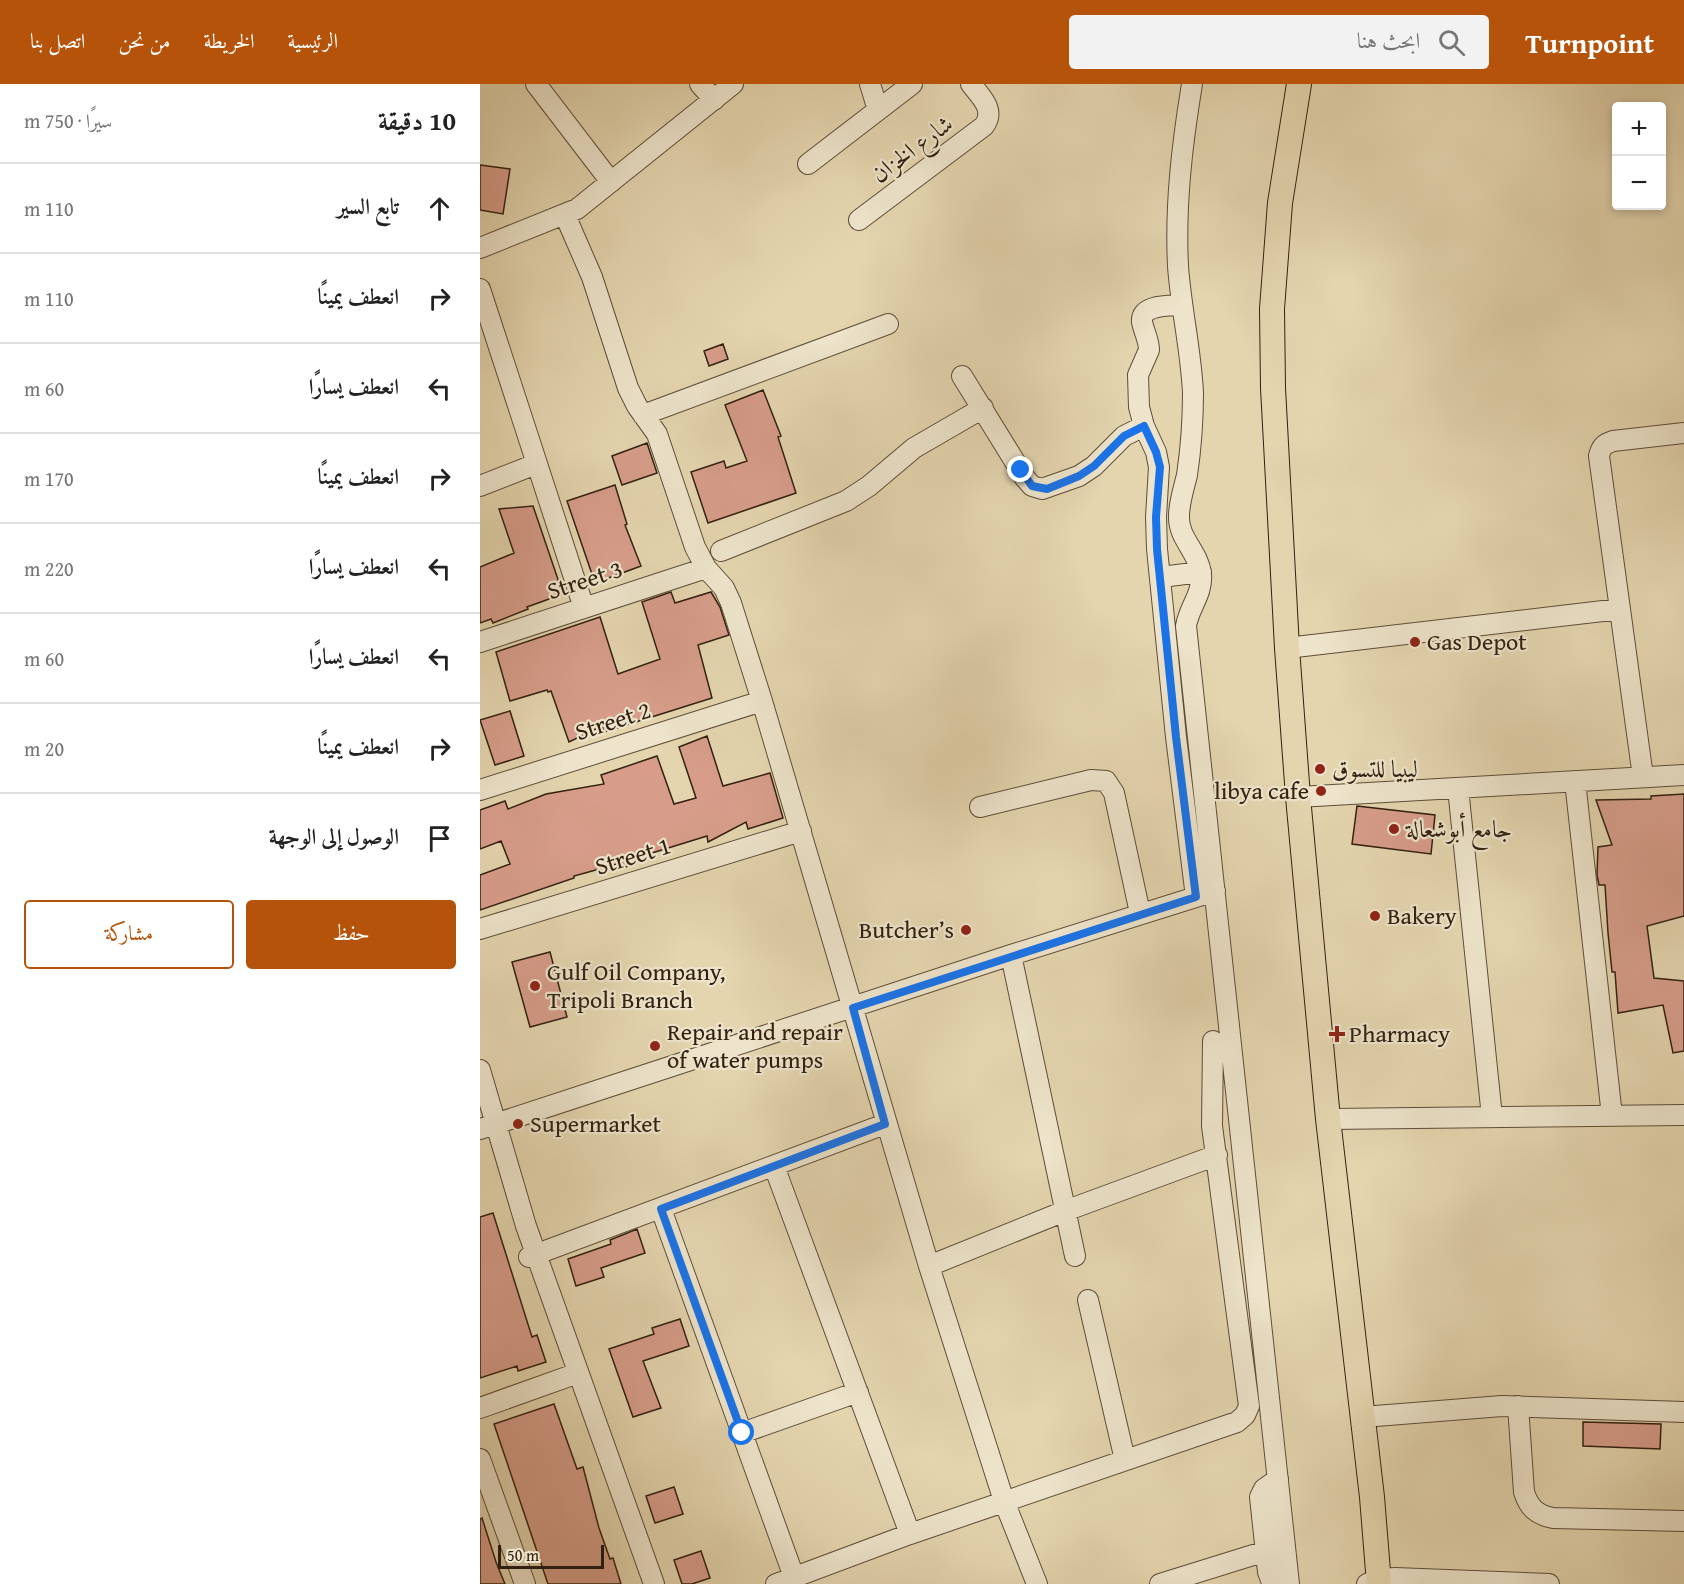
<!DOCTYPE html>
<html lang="ar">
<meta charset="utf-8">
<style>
:root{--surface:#fff;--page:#f2f2f2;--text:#222;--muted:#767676;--line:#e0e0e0;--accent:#b45309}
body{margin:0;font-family:"Gentium Book Plus",Amiri,serif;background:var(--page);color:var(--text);direction:rtl}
.controls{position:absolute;right:18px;top:18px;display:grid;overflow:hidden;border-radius:6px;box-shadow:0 3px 9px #0003}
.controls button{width:54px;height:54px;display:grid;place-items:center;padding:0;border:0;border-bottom:2px solid var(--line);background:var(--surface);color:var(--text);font:30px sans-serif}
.scale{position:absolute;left:18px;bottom:15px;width:106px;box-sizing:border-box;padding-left:6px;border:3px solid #322010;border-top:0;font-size:16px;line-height:21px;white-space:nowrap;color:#322010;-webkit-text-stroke:4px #ede4cb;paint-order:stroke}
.stop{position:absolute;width:18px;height:18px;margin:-14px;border:4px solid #1a73e8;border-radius:50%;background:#fff}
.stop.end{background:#1a73e8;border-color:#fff;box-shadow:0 2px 6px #0008}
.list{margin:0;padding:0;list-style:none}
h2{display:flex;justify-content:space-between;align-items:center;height:78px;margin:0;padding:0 24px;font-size:26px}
h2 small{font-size:20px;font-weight:400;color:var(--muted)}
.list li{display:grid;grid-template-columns:39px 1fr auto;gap:18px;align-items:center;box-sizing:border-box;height:90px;padding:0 24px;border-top:2px solid var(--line)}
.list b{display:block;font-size:22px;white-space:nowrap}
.list em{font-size:20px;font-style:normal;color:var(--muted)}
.actions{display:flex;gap:12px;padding:18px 24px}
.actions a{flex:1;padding:14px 0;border:2px solid var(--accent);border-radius:6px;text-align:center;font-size:21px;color:var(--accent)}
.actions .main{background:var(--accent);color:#fff}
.icon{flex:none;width:33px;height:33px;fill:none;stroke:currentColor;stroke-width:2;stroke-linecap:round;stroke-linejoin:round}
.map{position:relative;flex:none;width:1204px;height:1500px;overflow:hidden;direction:ltr}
header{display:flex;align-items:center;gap:36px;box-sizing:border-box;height:84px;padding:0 30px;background:var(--accent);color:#fff}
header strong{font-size:28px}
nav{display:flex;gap:33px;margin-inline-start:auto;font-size:21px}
.search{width:420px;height:54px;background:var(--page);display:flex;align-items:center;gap:15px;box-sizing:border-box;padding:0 21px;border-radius:6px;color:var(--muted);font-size:22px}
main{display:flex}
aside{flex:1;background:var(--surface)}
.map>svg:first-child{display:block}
.building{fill:#d79d8a;stroke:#322010;stroke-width:1.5}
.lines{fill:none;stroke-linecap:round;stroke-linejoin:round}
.minor-casing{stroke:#5e4d38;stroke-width:22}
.major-casing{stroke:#322010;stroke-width:26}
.minor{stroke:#ede4cb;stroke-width:20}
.major{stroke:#e4d5af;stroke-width:24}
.route{stroke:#1a73e8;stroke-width:8}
.poi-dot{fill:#8f2418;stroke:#ede4cb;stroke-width:2}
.labels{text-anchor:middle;stroke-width:4.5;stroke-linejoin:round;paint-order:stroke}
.street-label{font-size:24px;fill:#322010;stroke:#ede4cb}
.poi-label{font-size:24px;fill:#322010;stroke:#ede4cb;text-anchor:start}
</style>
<header>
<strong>Turnpoint</strong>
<div class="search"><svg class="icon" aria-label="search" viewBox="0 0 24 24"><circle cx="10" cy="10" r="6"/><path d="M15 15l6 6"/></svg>ابحث هنا</div>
<nav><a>الرئيسية</a><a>الخريطة</a><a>من نحن</a><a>اتصل بنا</a></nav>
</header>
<main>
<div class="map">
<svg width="1204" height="1500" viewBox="0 0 1204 1500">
<rect width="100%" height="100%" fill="#e4d5af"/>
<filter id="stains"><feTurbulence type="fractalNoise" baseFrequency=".00333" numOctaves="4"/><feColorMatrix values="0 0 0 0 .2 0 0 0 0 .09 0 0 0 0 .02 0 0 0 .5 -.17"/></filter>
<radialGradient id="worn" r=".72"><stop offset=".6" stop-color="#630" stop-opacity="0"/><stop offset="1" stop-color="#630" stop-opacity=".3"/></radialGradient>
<!-- building -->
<path class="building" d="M 0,81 L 30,85 L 23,130 L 0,126 Z
M 243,260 L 248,275 L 229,282 L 224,267 Z
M 283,306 L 301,352 L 298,353 L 316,409 L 228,439 L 211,388 L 244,377 L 246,384 L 267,377 L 245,321 Z
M 167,359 L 177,389 L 142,401 L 132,372 Z
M 135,401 L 147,440 L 145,441 L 161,482 L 115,499 L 87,417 Z
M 53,422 L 83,510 L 47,523 L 48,525 L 13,539 L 11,535 L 0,539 L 0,483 L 34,469 L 19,425 Z
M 191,508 L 195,519 L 231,508 L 240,523 L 249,551 L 218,561 L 232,614 L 124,648 L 122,642 L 89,658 L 71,607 L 68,608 L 67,606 L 30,617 L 16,568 L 120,533 L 138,590 L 180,575 L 162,518 Z
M 30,627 L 44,672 L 15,681 L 0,636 Z
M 227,652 L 243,702 L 290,689 L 303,734 L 268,745 L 266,738 L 228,758 L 227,752 L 172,769 L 173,772 L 143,784 L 141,779 L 94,792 L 94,794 L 0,826 L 0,791 L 30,780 L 21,757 L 0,765 L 0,726 L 25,717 L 28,725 L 66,710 L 124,700 L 121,691 L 177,672 L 194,720 L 216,714 L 199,663 Z
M 1204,710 L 1204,832 L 1167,842 L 1174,894 L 1204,897 L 1204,967 L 1193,969 L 1183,921 L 1138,929 L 1135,888 L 1132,888 L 1128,849 L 1125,801 L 1119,801 L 1117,791 L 1118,763 L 1132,761 L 1116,716 L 1171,715 L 1171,712 Z
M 877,722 L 955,731 L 951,770 L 872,760 Z
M 70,868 L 87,933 L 50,943 L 32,878 Z
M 13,1129 L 52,1253 L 57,1251 L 66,1278 L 38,1287 L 37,1282 L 0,1294 L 0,1133 Z
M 157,1145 L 165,1169 L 121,1184 L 124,1193 L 96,1202 L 88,1175 L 131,1160 L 130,1156 Z
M 200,1235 L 209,1262 L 163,1277 L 181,1324 L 153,1333 L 129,1265 L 174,1250 L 172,1244 Z
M 74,1320 L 97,1385 L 103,1383 L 119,1444 L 130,1475 L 133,1474 L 141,1500 L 68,1500 L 14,1340 Z
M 1103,1338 L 1181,1340 L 1180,1365 L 1103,1362 Z
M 194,1403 L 203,1430 L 175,1439 L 166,1412 Z
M 2,1434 L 16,1478 L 25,1500 L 0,1500 L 0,1435 Z
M 221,1467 L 230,1494 L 212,1500 L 202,1500 L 194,1476 Z"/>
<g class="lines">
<!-- minor casing -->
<g class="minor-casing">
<path id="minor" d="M 56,0 L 131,98
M 220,0 L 234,16
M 390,0 L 398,26
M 712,0 C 702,61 695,120 698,182 C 701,225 711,266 713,309 C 713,336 711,364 707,391 C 704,404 699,418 699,432 C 698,455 719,468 721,490 C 723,510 709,523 706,542 L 809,1500
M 328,80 L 432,0
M 85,131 L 112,193 L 148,304 L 157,322 L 177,350 L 215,463 L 226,484 L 244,504 L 251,519 L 282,617 L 449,1182 L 524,1417 L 557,1500
M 379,136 L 504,42 C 516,26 501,13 491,0
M 0,164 L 97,125 L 253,0
M 0,205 L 104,524
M 702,221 C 691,222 660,220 662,238 C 664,248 669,256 669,266 L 658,291 L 659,323 L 664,342 L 676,368 L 679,383 L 676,433 L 677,465 L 696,653 L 716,813
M 482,292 L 545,394 L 552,402 L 562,405 L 599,392 L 614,382 L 644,352 L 664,342
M 163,331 L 408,240
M 0,402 L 56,380
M 241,467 L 366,417 L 389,402 L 434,364 L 503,324
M 681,493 L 721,488
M 0,558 L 226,484
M 807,564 L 1140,525
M 1163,693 L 1119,372 C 1121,363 1124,360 1133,357 L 1204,349
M 1095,697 L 1132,1032
M 978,704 L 1012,1033
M 0,706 L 282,617
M 818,713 L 1204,691
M 500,723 L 611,696 L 626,697 L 634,709 L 660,829
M 0,845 L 321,747
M 531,871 L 595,1172
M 0,986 L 46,1142 L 174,1500
M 848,1035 L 1204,1031
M 0,1045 L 531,871 L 735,807
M 294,1082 L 430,1450
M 181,1125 L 314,1493
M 49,1173 L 405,1040
M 449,1182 L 585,1127 L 737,1071
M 608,1216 L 645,1376
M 1038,1322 L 1044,1408 C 1049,1424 1057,1431 1073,1434 L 1204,1437
M 0,1324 L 98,1289
M 883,1333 L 1022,1322 L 1204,1328
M 262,1349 L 378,1308
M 0,1375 L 45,1500
M 296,1500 L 430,1450 L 757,1338 L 765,1331 L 769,1322 L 732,1042 L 733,957
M 680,1500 L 786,1467
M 796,1500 L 791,1496 L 788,1488 L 780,1413 L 784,1405 L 798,1395
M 887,1500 L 899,1495 L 915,1494 L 1069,1500"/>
</g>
<!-- major casing -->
<g class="major-casing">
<path id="major" d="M 819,0 L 800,119 L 792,225 L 793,304 L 807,564 L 818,713 L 848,1035 L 892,1413 L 899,1500"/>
</g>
<!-- minor -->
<use href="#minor" class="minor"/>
<!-- major -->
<use href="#major" class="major"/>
</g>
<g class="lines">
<!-- route -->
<path class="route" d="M 262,1349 L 181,1125 L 405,1040 L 373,924 L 716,813 L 696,653 L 677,465 L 676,433 L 680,383 L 676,368 L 664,342 L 644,352 L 614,382 L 599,392 L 567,405 L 552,402 L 541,386"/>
</g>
<!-- markers -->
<g class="poi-dot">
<circle cx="935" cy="558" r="6"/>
<circle cx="840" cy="685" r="6"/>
<circle cx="841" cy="707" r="6"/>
<circle cx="914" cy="745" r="6"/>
<circle cx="895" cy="832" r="6"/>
<circle cx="486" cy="846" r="6"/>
<circle cx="55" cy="902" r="6"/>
<path d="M854 941h6v6h6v6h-6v6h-6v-6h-6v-6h6z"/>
<circle cx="175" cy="962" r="6"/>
<circle cx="38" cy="1040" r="6"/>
</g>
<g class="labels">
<!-- street labels -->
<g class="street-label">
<text transform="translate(432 65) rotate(-37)" y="8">شارع الخزان</text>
<text transform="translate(105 496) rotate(-18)" y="8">Street 3</text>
<text transform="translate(133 637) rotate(-18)" y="8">Street 2</text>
<text transform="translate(153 772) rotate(-17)" y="8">Street 1</text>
</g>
<!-- poi labels -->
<g class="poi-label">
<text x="947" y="566">Gas Depot</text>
<text x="852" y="693">ليبيا للتسوق</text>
<text x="829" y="715" text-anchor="end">libya cafe</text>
<text x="926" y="753">جامع أبوشعالة</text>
<text x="907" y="840">Bakery</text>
<text x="474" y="854" text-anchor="end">Butcher’s</text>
<text x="67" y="896">Gulf Oil Company,<tspan x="67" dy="28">Tripoli Branch</tspan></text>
<text x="187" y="956">Repair and repair<tspan x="187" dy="28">of water pumps</tspan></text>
<text x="869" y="958">Pharmacy</text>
<text x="50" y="1048">Supermarket</text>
</g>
</g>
<rect width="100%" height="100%" filter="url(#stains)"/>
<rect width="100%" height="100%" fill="url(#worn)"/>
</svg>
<div class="controls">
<button>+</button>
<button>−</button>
</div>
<div class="scale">50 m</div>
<div class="stop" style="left:262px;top:1349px"></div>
<div class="stop end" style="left:541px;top:386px"></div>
</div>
<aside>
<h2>10 دقيقة<small>سيرًا · 750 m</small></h2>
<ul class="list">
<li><svg class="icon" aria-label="ahead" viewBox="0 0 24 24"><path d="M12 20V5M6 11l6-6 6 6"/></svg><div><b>تابع السير</b></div><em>110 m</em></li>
<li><svg class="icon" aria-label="right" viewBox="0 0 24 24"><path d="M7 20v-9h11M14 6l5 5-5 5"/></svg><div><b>انعطف يمينًا</b></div><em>110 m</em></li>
<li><svg class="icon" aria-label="left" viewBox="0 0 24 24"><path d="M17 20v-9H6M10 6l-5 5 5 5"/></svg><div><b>انعطف يسارًا</b></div><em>60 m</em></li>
<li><svg class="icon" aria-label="right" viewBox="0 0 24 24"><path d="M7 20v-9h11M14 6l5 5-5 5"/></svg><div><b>انعطف يمينًا</b></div><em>170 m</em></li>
<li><svg class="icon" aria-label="left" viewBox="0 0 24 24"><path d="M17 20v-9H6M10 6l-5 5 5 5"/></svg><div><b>انعطف يسارًا</b></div><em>220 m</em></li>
<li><svg class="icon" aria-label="left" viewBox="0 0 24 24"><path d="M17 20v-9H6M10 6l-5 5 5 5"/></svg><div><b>انعطف يسارًا</b></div><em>60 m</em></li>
<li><svg class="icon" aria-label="right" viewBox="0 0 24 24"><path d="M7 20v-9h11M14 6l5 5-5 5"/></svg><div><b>انعطف يمينًا</b></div><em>20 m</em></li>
<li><svg class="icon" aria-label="arrive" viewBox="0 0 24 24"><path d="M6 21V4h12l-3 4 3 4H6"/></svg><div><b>الوصول إلى الوجهة</b></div></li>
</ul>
<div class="actions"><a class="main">حفظ</a><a>مشاركة</a></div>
</aside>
</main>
